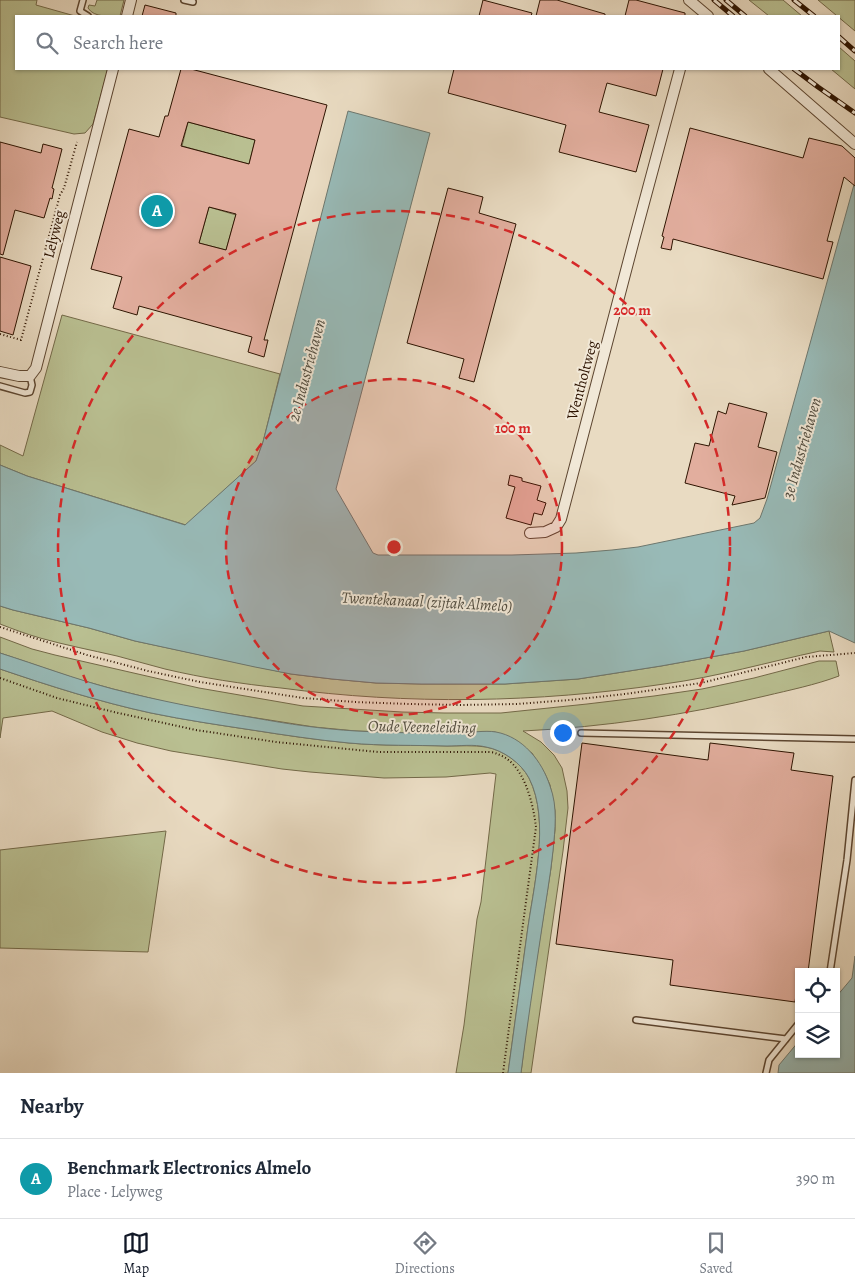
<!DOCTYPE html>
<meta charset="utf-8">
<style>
:root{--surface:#fff;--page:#f6f6f7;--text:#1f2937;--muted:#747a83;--line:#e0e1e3;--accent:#111827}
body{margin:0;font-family:Alegreya,serif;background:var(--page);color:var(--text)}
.controls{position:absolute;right:15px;bottom:15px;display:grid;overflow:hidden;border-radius:0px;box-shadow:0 1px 4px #0004}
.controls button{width:45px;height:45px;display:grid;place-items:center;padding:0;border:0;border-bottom:1px solid var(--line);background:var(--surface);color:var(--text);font:25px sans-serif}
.you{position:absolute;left:562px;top:732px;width:18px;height:18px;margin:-12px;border:4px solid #fff;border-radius:50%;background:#1a73e8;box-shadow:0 0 0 8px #1a73e833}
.badge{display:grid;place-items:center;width:32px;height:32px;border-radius:50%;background:var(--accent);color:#fff;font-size:16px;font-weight:700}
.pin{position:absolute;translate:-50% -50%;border:2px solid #fff;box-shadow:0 1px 5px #0006}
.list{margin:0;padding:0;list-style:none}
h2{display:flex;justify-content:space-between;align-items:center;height:65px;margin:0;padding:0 20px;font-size:21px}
h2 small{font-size:16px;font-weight:400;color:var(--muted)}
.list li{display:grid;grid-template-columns:32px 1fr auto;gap:15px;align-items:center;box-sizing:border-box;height:80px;padding:0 20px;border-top:1px solid var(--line)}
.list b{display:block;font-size:19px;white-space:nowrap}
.list p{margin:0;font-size:16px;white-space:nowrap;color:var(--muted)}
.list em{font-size:16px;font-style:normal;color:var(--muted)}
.icon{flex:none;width:28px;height:28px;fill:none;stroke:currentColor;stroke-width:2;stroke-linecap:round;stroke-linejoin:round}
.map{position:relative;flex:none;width:855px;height:1073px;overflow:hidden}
.search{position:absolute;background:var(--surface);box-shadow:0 1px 4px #0004;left:15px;right:15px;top:15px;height:55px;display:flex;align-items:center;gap:12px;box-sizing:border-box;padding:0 18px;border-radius:0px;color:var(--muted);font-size:19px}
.sheet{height:145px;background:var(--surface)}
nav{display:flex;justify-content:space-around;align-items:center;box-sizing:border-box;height:70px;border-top:1px solid var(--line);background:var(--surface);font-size:14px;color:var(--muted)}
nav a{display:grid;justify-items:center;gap:2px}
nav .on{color:var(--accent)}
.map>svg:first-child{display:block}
.green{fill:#b9bf91;stroke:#736948}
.water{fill:#98bab7;stroke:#6d776e}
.building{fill:#e2ae9e;stroke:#2d1300;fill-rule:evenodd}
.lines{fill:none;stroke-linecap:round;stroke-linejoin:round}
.service-casing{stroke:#5c4530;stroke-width:8}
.minor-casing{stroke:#5c4530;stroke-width:12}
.path{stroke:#2d1300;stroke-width:2;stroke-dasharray:1 2.5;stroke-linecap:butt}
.service{stroke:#f1e8d7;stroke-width:5}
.minor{stroke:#f1e8d7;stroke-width:10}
.rail-casing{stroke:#2d1300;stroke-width:5}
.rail{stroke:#f1e8d7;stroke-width:3;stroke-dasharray:9;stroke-linecap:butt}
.ring{fill:none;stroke:#d62828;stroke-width:2.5;stroke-dasharray:9 6}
.labels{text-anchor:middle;stroke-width:4;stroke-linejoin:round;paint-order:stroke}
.street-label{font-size:15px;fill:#2d1300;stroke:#f1e8d7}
.water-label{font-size:16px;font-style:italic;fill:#524d40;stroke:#f1e8d7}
.centre{fill:#d62828;stroke:#f1e8d7;stroke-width:2.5}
.ring-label{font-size:15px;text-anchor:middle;font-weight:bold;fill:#d62828;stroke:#f1e8d7;stroke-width:4;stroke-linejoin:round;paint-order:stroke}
</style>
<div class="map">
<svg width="855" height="1073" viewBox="0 0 855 1073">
<rect width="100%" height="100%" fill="#e9dbc2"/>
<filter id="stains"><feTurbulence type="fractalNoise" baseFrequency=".004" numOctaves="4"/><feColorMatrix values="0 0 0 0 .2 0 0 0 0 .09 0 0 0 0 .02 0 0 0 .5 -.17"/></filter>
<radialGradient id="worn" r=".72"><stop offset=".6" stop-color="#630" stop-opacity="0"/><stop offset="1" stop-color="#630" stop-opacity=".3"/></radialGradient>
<!-- green -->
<path class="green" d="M 0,0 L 37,0 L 36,5 L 75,16 L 16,16 L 16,69 L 108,69 L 93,124 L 85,133 L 74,134 L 0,117 Z
M 97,0 L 124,0 L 120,16 C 110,16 94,18 88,8 L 89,5 L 95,6 Z
M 749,0 L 783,0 L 802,16 L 769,16 Z
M 818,0 L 855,0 L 855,31 Z
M 839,47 L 855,61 L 855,89 L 831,69 L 839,69 Z
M 188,122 L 255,140 L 249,164 L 182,146 Z
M 209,207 L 236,215 L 226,250 L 199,243 Z
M 62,315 L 280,374 L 263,442 L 256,461 L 186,525 L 27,476 L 0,465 L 0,445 L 23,456 Z
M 0,606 L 13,610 L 89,628 L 135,641 L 291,674 L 332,679 L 376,683 L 421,684 L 505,684 L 578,679 L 661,666 L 744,651 L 829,631 L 834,652 L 820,651 C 768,662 717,677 664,684 C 537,703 408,705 281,688 C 242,684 203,678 165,669 C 149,665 133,660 117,656 C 91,650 65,645 40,638 C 26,634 13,629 0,624 Z
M 0,637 L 32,649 L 55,655 L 199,688 L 303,706 L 402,712 L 444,713 L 501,713 L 587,704 L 654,696 L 702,689 L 754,678 L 819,661 L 836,661 L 839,676 C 815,685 790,690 765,696 C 686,715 605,727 523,731 L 541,742 L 554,755 L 562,768 L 567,791 L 568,808 L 563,851 L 531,1073 L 521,1073 L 528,1014 L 551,868 L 555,830 L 555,811 L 550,785 L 545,774 L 532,753 L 495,732 L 415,733 L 356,731 L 314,727 L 218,712 L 170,703 L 113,689 L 77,679 L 0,653 Z
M 0,669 C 50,686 100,702 151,713 C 185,720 219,725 252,730 C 284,735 317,740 349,743 C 382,746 415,745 447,746 C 460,746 474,745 486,747 C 503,750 521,763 529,778 C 551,821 533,888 527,934 C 521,980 514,1027 508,1073 L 456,1073 L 464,1025 L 477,919 L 481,902 L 496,774 L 490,773 L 446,777 L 384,778 L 310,772 L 282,769 L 171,751 L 137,743 L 102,732 L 52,711 L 3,718 L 0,738 Z
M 166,831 L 148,952 L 0,948 L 0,850 Z"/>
<!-- water -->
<path class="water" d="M 348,111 L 430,133 L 336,489 L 373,553 L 378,555 L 512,555 L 576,553 L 612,550 L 638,547 L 754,523 L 760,518 L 767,499 L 855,181 L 855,643 L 829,631 L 744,651 L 661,666 L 578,679 L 505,684 L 421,684 L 376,683 L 332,679 L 291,674 L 255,667 L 135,641 L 89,628 L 13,610 L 0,606 L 0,465 L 27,476 L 185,525 L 256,461 L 263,442 Z
M 0,653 C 38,665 75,679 113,689 C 160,701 207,710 255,718 C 288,724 322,729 356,731 C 389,733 423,733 457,733 C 469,733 485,730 496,732 C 523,737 542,761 550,786 C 558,807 555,829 553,851 C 550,879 545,906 541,934 C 534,980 527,1026 521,1073 L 508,1073 C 514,1027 521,980 527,934 C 533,888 551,821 529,778 C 521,763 503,750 486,747 C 474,744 460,746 447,746 C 415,745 382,746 349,743 C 317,740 284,735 252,730 C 219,725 185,720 151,713 C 100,702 50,686 0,669 Z
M 855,956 L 855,1073 L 778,1073 L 779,1065 L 799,1041 L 799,1054 L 836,1054 L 836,997 L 852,978 Z"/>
<!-- building -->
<path class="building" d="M 483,0 L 532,13 L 531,16 L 479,16 Z
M 540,0 L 557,0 L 605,14 L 605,16 L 536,16 Z
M 629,0 L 636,0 L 685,13 L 685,16 L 625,16 Z
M 145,5 L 176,13 L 176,16 L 142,16 Z
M 181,69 L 191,69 L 327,105 L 264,340 L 268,340 L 264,357 L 248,352 L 252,337 L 139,306 L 137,315 L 113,308 L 122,277 L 91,269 L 129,129 L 159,137 L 165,116 L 168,116 ZM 188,122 L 255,140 L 249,164 L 181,146 ZM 209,207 L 236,214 L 226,250 L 199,243 Z
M 454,69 L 663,69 L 656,96 L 607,83 L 599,112 L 649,125 L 636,172 L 559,152 L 566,125 L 448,93 Z
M 690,128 L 803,158 L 809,138 L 842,146 L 855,158 L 855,186 L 844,177 L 827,241 L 833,242 L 823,279 L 673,239 L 671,250 L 661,248 L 664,237 L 662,236 Z
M 0,142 L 41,153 L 43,144 L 62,149 L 52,188 L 54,189 L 52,199 L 50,198 L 44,218 L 15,210 L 3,255 L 0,254 Z
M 448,188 L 483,197 L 479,213 L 516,224 L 474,382 L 459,378 L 464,359 L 407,343 Z
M 0,257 L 31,266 L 13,335 L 0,331 Z
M 729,403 L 767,413 L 758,447 L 777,452 L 765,498 L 732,505 L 735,496 L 685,483 L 695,443 L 709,446 L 718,411 L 726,414 Z
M 510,475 L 522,478 L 522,481 L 541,486 L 537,500 L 546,503 L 542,515 L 534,513 L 531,525 L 506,518 L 515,487 L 508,485 Z
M 582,743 L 708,760 L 710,743 L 794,753 L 791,770 L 833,776 L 808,972 L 799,972 L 795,1002 L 670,985 L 673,960 L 556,944 Z"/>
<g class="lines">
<!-- service casing -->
<g class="service-casing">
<path id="service" d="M 83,0 L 80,11 L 88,16
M 184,0 L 193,2
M 0,386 L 25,393 L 30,392 L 32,385 L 30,376
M 581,733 L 855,739
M 830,972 L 847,860 L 855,780
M 636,1020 L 786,1039
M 766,1073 L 769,1060 L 799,1023"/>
</g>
<!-- minor casing -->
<g class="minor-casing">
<path id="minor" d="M 689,0 L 708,16
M 127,16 L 131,0
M 769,69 L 855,144
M 0,372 L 19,376 L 30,376 L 36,368 L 113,69
M 530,533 L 545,532 L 556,527 L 561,519 L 634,240 L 680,69"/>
</g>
<!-- path -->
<path class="path" d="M 0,334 L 21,340 L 60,195 L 64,188 L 77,142
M 0,627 L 87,655 L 148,671 L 200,682 L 303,698 L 355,702 L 410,704 L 460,705 L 516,704 L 570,700 L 625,694 L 701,683 L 806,657 L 855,653
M 0,678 L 57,698 L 118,713 L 196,730 L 276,742 L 378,752 L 486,752 C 489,752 494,752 497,754 C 524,762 533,803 536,827 L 503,1073"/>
<!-- service -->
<use href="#service" class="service"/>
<!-- minor -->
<use href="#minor" class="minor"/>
<!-- rail casing -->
<g class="rail-casing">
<path id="rail" d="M 714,0 L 733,16
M 726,0 L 745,16
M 794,0 L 814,16
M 839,37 L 855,51
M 794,69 L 818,87 L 855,113"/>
</g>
<!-- rail -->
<use href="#rail" class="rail"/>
</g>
<!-- distance rings -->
<circle cx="394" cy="547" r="168" fill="#d62828" fill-opacity=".12"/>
<g class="ring">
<circle cx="394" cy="547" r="168"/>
<circle cx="394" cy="547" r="336"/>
</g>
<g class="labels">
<!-- street labels -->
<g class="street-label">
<text transform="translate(54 234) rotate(-76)" y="5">Lelyweg</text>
<text transform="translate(582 380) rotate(-75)" y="5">Wentholtweg</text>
</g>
<!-- water labels -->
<g class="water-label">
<text transform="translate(306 370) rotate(-75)" y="6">2e Industriehaven</text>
<text transform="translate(801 448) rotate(-74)" y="6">3e Industriehaven</text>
<text transform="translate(427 601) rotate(3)" y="6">Twentekanaal (zijtak Almelo)</text>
<text transform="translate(422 726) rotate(1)" y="6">Oude Veeneleiding</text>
</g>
</g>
<circle cx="394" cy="547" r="8" class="centre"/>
<g class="ring-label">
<text x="632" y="315">200 m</text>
<text x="513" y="433">100 m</text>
</g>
<rect width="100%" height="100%" filter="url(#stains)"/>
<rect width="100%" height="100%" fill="url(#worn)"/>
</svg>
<div class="controls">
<button><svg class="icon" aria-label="locate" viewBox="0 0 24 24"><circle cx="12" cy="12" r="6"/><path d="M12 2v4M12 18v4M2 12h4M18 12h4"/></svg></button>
<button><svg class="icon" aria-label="layers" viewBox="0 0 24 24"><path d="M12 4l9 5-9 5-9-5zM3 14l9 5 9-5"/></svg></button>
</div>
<div class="you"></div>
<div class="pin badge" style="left:157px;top:211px;background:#0f9aa8">A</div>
<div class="search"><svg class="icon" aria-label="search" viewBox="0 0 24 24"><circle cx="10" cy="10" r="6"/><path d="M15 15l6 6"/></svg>Search here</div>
</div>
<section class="sheet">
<h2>Nearby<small></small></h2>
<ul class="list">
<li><span class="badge" style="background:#0f9aa8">A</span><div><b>Benchmark Electronics Almelo</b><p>Place · Lelyweg</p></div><em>390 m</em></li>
</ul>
</section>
<nav>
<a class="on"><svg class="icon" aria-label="map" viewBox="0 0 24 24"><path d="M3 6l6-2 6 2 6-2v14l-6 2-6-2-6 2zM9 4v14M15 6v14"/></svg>Map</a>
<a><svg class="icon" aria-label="directions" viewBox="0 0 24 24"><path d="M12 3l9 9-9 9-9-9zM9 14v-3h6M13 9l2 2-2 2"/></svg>Directions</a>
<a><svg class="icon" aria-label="saved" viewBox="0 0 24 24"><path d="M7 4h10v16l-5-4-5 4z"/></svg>Saved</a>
</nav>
